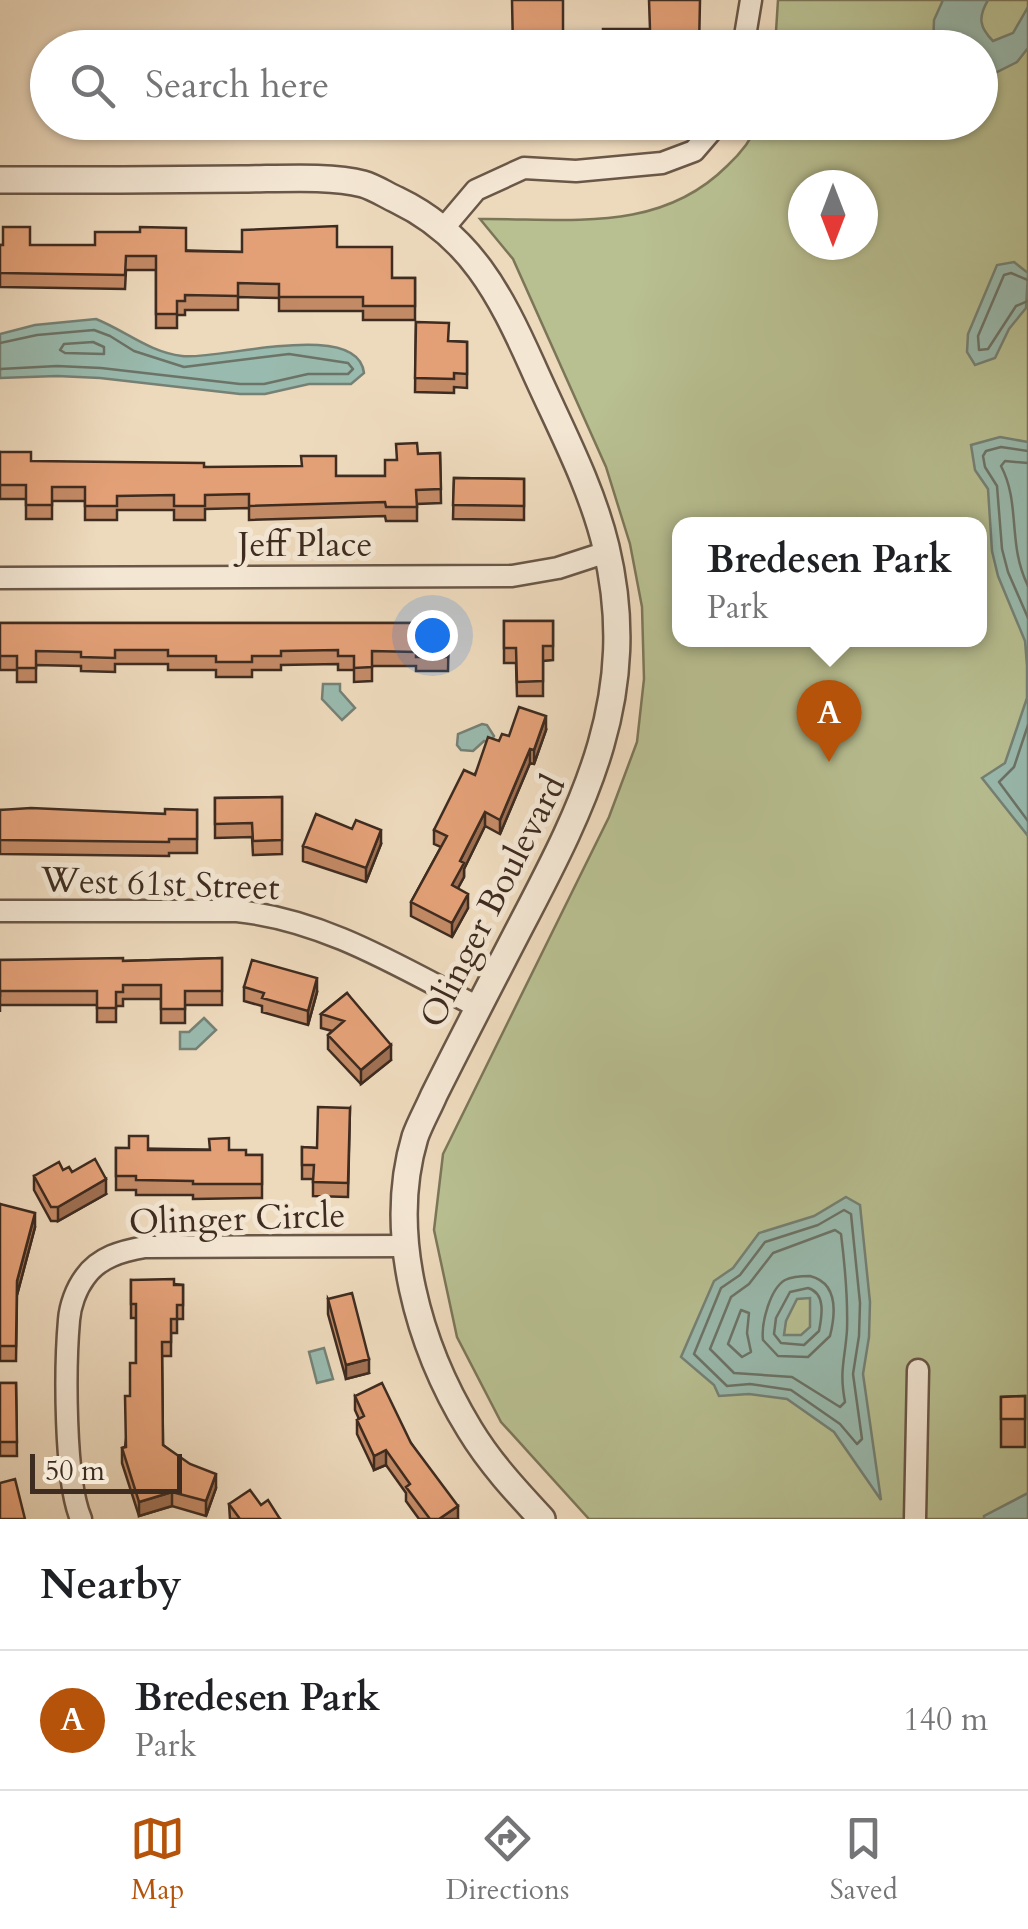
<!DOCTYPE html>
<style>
:root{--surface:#fff;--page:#f6f6f6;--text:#202124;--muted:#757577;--line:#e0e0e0;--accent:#b45309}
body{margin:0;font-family:Cardo,serif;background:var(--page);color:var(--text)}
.compass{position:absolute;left:788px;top:170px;width:90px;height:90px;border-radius:50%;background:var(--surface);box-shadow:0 2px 8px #0004;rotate:180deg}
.scale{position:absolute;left:30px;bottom:25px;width:152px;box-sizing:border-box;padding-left:10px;border:5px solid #3f2c20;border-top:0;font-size:28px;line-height:35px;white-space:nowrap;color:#3f2c20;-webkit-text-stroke:8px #f3e6d3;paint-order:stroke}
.you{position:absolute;left:432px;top:635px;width:35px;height:35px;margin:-25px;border:8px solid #fff;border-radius:50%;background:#1a73e8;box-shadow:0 0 0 15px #1a73e833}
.badge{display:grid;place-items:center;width:65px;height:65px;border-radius:50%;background:var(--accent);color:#fff;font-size:32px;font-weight:700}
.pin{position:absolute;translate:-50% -82px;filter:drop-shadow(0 2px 5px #0008)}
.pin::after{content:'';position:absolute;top:52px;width:35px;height:30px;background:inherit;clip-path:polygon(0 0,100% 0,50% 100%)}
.popup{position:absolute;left:672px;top:517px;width:315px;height:130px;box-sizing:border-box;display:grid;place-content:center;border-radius:20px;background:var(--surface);filter:drop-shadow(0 2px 8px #0005);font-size:32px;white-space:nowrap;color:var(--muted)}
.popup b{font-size:38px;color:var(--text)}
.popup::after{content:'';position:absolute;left:50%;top:100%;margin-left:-20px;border:20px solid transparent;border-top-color:var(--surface)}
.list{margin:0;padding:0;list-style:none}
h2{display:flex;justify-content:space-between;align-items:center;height:130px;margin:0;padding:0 40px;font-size:42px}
h2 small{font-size:32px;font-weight:400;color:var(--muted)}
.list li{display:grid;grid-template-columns:65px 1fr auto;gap:30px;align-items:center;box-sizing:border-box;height:140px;padding:0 40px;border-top:2px solid var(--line)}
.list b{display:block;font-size:38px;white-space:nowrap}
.list p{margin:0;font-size:32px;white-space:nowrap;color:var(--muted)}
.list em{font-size:32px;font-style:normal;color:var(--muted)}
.icon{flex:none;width:55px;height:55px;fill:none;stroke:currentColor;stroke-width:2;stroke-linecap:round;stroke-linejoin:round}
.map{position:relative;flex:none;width:1028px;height:1519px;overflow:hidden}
.search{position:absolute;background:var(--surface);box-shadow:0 2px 8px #0004;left:30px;right:30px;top:30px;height:110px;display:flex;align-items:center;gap:25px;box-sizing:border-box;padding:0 35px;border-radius:55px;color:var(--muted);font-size:38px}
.sheet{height:270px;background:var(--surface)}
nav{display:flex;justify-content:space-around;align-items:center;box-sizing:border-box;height:140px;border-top:2px solid var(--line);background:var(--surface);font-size:28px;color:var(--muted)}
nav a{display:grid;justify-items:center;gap:5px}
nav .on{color:var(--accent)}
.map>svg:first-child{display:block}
.green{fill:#b8bf91;stroke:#7c7658;stroke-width:2.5;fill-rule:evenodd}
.water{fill:#99baae;stroke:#758175;stroke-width:2.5;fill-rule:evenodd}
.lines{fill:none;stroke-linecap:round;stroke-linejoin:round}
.shore{stroke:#6c7367;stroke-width:2.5}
.minor-casing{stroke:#6a5747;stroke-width:25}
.tertiary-casing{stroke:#6a5747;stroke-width:30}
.minor{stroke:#f3e6d3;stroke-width:20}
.tertiary{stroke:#f3e6d3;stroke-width:25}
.wall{fill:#c38a66;stroke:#3f2c20;stroke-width:2.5}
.shaded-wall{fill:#9f7053;stroke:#3f2c20;stroke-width:2.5}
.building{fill:#e3a077;stroke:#3f2c20;stroke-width:2.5}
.labels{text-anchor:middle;stroke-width:10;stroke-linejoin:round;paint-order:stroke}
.street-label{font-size:35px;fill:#3f2c20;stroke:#f3e6d3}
</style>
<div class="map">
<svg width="1028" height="1519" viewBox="0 0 1028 1519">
<rect width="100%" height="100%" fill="#edd9bc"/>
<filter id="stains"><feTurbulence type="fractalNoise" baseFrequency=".002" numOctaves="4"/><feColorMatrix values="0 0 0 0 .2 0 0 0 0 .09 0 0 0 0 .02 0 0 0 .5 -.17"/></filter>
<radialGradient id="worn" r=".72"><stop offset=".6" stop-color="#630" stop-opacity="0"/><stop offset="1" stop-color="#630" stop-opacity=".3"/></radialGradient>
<!-- green -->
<path class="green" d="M 778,0 L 1028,0 L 1028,1519 L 589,1519 L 501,1422 L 457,1337 L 434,1230 L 443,1154 L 609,817 L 637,742 L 644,679 L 642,607 L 630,544 L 606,467 L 513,259 L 480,219 C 569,218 659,234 727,166 C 740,154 752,139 758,123 L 980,122 L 980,48 L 775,47 ZM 803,185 L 863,185 L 863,245 L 803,245 ZM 679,524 L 979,524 L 979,640 L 679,640 Z"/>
<!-- water -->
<path class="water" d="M 943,0 L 988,0 C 978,17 979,27 993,41 L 1013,33 L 1028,7 L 1028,48 L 1017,62 L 981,80 L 980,48 L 933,47 L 934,20 Z
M 1014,262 L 1028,273 L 1026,308 L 1009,329 L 995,358 L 975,365 L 967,352 L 968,334 L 997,265 Z
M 96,319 C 126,331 149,352 182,356 C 217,361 358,318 364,373 L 351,384 L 309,384 L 265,394 L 240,394 L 100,378 L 57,376 L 0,378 L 0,334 L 35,325 Z
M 1000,437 L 1028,442 L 1028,836 L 982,778 L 1005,763 L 1027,698 L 1027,666 L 1025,641 L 998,576 L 992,551 L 988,489 L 975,470 L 971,445 Z
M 323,684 L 340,684 L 340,691 L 355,708 L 342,720 L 322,699 Z
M 482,724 L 487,725 L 494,736 L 490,743 L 484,741 L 473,751 L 461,750 L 457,745 L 458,734 Z
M 204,1018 L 216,1030 L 196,1049 L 180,1049 L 180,1032 L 189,1032 Z
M 846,1197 L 860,1205 L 870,1302 L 869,1337 L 863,1374 L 881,1500 L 834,1432 L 787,1399 L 749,1394 L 719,1396 L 714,1385 L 681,1357 L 714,1281 L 733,1268 L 759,1233 L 814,1216 ZM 810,1298 L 810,1327 L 801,1335 L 784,1335 L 786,1321 L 797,1299 Z
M 324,1348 L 333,1379 L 317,1383 L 309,1352 Z
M 1028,1493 L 1028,1519 L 984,1519 L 984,1516 Z"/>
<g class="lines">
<!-- shore -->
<path class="shore" d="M 1028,280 L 1011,273 L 1004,275 L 978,336 L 979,350 L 988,349 L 1016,306 L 1028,301
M 93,342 L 104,347 L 104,354 L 65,353 L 60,350 L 64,344 Z
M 0,343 L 37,335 L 94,330 L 110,336 L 134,351 L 184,367 L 289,354 L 348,363 L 353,369 L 348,374 L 308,374 L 264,384 L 240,384 L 101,368 L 57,366 L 0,369
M 1028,451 L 1001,447 L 986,451 L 983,456 L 985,467 L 997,486 L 1002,549 L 1008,572 L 1028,618
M 1028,463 L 1005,461 L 1001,466 C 1021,504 1007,543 1028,586
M 1028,725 L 1014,767 L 999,782 L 1028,821
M 844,1210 L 851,1214 L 860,1303 L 859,1336 L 853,1374 L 862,1439 L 857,1444 L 840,1424 L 791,1390 L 750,1384 L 727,1386 L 694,1354 L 721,1288 L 740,1275 L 765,1242 L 818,1225 Z
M 835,1230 L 841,1234 C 845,1266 848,1298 847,1330 C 845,1360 839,1370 845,1402 L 840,1407 L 792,1377 L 734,1373 L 710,1349 L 731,1297 L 749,1284 L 773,1253 Z
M 810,1276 C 838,1283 836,1312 830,1336 L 808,1357 L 778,1356 L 763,1340 C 761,1323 770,1289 785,1280 C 793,1276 802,1276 810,1276 Z
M 808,1288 C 826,1293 822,1316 819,1331 L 804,1345 L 781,1343 L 774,1334 L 776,1318 L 790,1292 Z
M 741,1310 L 749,1313 L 747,1333 L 751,1352 L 742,1357 L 728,1344 Z"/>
<!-- minor casing -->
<g class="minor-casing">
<path id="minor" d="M 743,48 L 751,0
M 443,229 L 476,190 L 524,168 L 576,171 L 662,163 L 694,151 L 719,122
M 0,578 L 512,576 L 558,568 L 607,552
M 0,911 L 237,911 C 325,920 400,967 478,1007
M 81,1519 C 64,1479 65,1366 69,1320 C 70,1306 76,1289 85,1277 C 99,1257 122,1251 145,1247 L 406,1246
M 915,1519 L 918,1370"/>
</g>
<!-- tertiary casing -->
<g class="tertiary-casing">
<path id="tertiary" d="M 0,180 C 81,180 161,180 242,179 C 275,179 331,175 363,184 C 374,187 386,195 397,200 C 470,235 500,294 532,365 C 558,424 591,484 606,547 C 641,694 586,801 520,927 C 491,983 462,1039 434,1095 C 428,1109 420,1123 415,1137 C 386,1234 419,1347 470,1430 C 490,1463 516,1491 542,1519"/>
</g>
<!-- minor -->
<use href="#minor" class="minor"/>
<!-- tertiary -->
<use href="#tertiary" class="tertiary"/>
</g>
<!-- wall -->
<path class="wall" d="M 0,245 L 242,252 L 337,247 L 392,278 L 415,278 L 415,320 L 363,320 L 363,311 L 279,311 L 279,298 L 238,297 L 238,310 L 185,310 L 185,315 L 177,315 L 177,328 L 156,328 L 156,270 L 126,270 L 125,289 L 0,287 Z
M 416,322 L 449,341 L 467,342 L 467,388 L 454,387 L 454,393 L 415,392 Z
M 0,452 L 31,461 L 204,467 L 336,476 L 385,476 L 396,460 L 418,454 L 440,453 L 441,503 L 417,504 L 417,521 L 386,521 L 385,516 L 249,520 L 249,508 L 205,509 L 205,520 L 174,520 L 174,510 L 117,510 L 117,520 L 85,520 L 85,501 L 52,501 L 52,519 L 26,519 L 26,499 L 0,499 Z
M 454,478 L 524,479 L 524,520 L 453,519 Z
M 504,621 L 553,621 L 553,660 L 543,661 L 543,696 L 517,696 L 516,663 L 504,663 Z
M 0,623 L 449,623 L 448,671 L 416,671 L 416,666 L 372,666 L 372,681 L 354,682 L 354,670 L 338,670 L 338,664 L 281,665 L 281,670 L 252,670 L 252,677 L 216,677 L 216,670 L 168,670 L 168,664 L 115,664 L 115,672 L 81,671 L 81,666 L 36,665 L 36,682 L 17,682 L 17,670 L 0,670 Z
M 546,730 L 534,764 L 530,763 L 500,834 L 485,826 L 464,869 L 464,877 L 458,888 L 468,908 L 452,937 L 411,916 L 411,902 L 441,847 L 434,844 L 434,830 L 499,741 L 509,736 Z
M 282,797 L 282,854 L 253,855 L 252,837 L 215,838 L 215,798 Z
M 0,810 L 165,814 L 197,810 L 197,853 L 169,853 L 169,856 L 0,854 Z
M 381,844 L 366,882 L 303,861 L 303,846 Z
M 222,958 L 222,1005 L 185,1005 L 185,1023 L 161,1023 L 161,999 L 123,999 L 123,1006 L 116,1006 L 116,1022 L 97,1022 L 97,1005 L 0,1005 L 0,1012 L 0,960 L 123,961 Z
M 244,987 L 317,992 L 308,1025 L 262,1012 L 262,1006 L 244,1001 Z
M 347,993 L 391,1060 L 361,1084 L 328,1049 L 328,1035 L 332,1031 L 321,1028 L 321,1014 Z
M 350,1108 L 348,1197 L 313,1196 L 313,1179 L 302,1179 L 302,1147 L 317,1148 Z
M 116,1148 L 229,1150 L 246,1155 L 262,1155 L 262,1198 L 193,1199 L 193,1195 L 136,1195 L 136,1190 L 116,1190 Z
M 72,1172 L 106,1194 L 58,1221 L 51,1221 L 34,1190 L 34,1176 Z
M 0,1204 L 35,1227 L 17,1295 L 16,1361 L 0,1361 Z
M 131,1280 L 183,1285 L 183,1319 L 177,1319 L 177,1333 L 171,1333 L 171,1356 L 162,1356 L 163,1445 L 216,1488 L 206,1516 L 172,1506 L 139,1516 L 122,1463 L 122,1448 L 125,1447 L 136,1363 L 136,1318 L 131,1318 Z
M 328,1299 L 369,1373 L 346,1379 L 328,1314 Z
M 0,1383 L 16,1383 L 17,1456 L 0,1456 Z
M 355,1396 L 411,1443 L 458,1519 L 419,1519 L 406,1501 L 406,1493 L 386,1465 L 374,1470 L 357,1434 L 357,1420 L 359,1419 L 355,1410 Z
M 1025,1396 L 1025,1447 L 1001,1447 L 1001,1397 Z
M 229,1504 L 261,1505 L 280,1519 L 230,1519 Z"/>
<!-- shaded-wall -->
<path class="shaded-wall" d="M 546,716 L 546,730 L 534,764 L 534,750 Z
M 530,749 L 530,763 L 500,834 L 500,820 Z
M 485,812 L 485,826 L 464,869 L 464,877 L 452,899 L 452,885 L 460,861 Z
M 381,830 L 381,844 L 366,882 L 366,868 Z
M 468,894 L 468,908 L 452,937 L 452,923 Z
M 317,978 L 317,992 L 308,1025 L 308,1011 Z
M 391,1045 L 391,1060 L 361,1084 L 361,1070 Z
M 106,1179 L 106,1194 L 58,1221 L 58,1207 Z
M 35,1213 L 35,1227 L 17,1295 L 17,1281 Z
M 369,1359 L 369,1373 L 346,1379 L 346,1365 Z
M 386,1450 L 386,1465 L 374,1470 L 374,1456 Z
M 216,1474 L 216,1488 L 206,1516 L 206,1501 Z
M 172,1492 L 172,1506 L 139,1516 L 139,1502 Z
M 458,1506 L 458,1519 L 439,1519 Z"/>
<!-- building -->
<path class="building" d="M 512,0 L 563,0 L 563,48 L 513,48 Z
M 649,0 L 700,0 L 699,48 L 603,48 L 603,29 L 650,29 Z
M 337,226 L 337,247 L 392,247 L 392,278 L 415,278 L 415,306 L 363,306 L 363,297 L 279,297 L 279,284 L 238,283 L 238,296 L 185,295 L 185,301 L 177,301 L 177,314 L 156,314 L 156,256 L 126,256 L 125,275 L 0,273 L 0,245 L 3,245 L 3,227 L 30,227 L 30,245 L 95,245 L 95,232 L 140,232 L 140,227 L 186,228 L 186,251 L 242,252 L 242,230 Z
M 416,322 L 449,323 L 448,341 L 467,342 L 467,374 L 454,373 L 454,379 L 415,378 Z
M 417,443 L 418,454 L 440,453 L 441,489 L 416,490 L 417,507 L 386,507 L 385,502 L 249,506 L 249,494 L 205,495 L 205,506 L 174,506 L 174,495 L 117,496 L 117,506 L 85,506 L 85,487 L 52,487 L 52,505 L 26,505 L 26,485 L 0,485 L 0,452 L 31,452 L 31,461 L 204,463 L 204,467 L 302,466 L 301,456 L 336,456 L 336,476 L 385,476 L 385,460 L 397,460 L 396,444 Z
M 454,478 L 524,479 L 524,506 L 453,505 Z
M 504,621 L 553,621 L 553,646 L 543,646 L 543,681 L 517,682 L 516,648 L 504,648 Z
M 0,623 L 449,623 L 448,657 L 416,657 L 416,652 L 372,651 L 372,667 L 354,668 L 354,656 L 338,656 L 338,650 L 281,651 L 281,656 L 252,656 L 252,662 L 216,662 L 216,656 L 168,656 L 168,650 L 115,650 L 115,658 L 81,657 L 81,652 L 36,651 L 36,668 L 17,668 L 17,656 L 0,656 Z
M 519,707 L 546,716 L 534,750 L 530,749 L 500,820 L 485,812 L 460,861 L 464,863 L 452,885 L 468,894 L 452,923 L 411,902 L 447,836 L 434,830 L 464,770 L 475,775 L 488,737 L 499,741 L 502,734 L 509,736 Z
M 282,797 L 282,840 L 253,841 L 252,823 L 215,824 L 215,798 Z
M 31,808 L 165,814 L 165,809 L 197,810 L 197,839 L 169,839 L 169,842 L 0,840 L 0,810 Z
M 316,814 L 352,829 L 356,820 L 381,830 L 366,868 L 303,846 Z
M 123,958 L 123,961 L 222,958 L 222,991 L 185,991 L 185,1009 L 161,1009 L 161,985 L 123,985 L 123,992 L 116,992 L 116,1008 L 97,1008 L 97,991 L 0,991 L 0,997 L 0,960 Z
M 252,960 L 317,978 L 308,1011 L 262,998 L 264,993 L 244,987 Z
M 347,993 L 391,1045 L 361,1070 L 328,1035 L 344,1021 L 321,1014 Z
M 318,1107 L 350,1108 L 348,1183 L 313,1182 L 314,1165 L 302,1165 L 302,1147 L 317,1148 Z
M 129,1136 L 148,1136 L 148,1150 L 210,1150 L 209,1139 L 229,1138 L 229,1150 L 246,1150 L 246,1155 L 262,1155 L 262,1184 L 193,1184 L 193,1181 L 136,1180 L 136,1176 L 116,1176 L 116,1148 L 129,1148 Z
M 95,1159 L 106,1179 L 58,1207 L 51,1207 L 34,1176 L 59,1162 L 63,1170 L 69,1167 L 72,1172 Z
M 0,1204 L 35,1213 L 17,1281 L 16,1346 L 0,1346 Z
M 174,1279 L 174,1285 L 183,1285 L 183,1305 L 177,1305 L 177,1319 L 171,1319 L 171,1342 L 162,1342 L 163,1445 L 190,1464 L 216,1474 L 206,1501 L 172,1492 L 139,1502 L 122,1448 L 126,1447 L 125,1396 L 130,1396 L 130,1363 L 136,1363 L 136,1304 L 131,1304 L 131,1280 Z
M 352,1293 L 369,1359 L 346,1365 L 328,1299 Z
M 0,1383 L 16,1383 L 17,1442 L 0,1442 Z
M 382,1383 L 411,1443 L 458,1506 L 439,1519 L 430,1519 L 406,1487 L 410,1484 L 386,1450 L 374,1456 L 357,1420 L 364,1416 L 355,1396 Z
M 1025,1396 L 1025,1419 L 1001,1419 L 1001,1397 Z
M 15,1479 L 25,1519 L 0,1519 L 0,1483 Z
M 250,1490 L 261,1505 L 268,1500 L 280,1519 L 240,1519 L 229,1504 Z"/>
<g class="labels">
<!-- street labels -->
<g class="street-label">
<text x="305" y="556">Jeff Place</text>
<text transform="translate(160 883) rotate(2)" y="12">West 61st Street</text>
<text transform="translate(492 901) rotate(-63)" y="12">Olinger Boulevard</text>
<text transform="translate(237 1218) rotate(-2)" y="12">Olinger Circle</text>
</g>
</g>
<rect width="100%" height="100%" filter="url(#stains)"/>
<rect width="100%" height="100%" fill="url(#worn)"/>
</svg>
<svg class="compass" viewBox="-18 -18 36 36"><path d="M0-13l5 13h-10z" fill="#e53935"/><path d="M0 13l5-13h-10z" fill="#757577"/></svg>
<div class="scale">50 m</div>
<div class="you"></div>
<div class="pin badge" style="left:829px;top:762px">A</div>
<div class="popup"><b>Bredesen Park</b>Park</div>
<div class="search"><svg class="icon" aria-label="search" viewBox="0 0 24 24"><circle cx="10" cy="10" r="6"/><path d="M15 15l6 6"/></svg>Search here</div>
</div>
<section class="sheet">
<h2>Nearby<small></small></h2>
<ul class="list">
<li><span class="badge">A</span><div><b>Bredesen Park</b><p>Park</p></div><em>140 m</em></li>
</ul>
</section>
<nav>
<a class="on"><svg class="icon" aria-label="map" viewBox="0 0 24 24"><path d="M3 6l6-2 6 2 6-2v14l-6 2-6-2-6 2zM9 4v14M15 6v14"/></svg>Map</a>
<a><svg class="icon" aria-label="directions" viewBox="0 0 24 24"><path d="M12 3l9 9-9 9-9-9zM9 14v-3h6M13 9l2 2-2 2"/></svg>Directions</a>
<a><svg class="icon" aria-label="saved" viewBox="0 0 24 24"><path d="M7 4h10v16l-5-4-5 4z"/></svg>Saved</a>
</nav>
